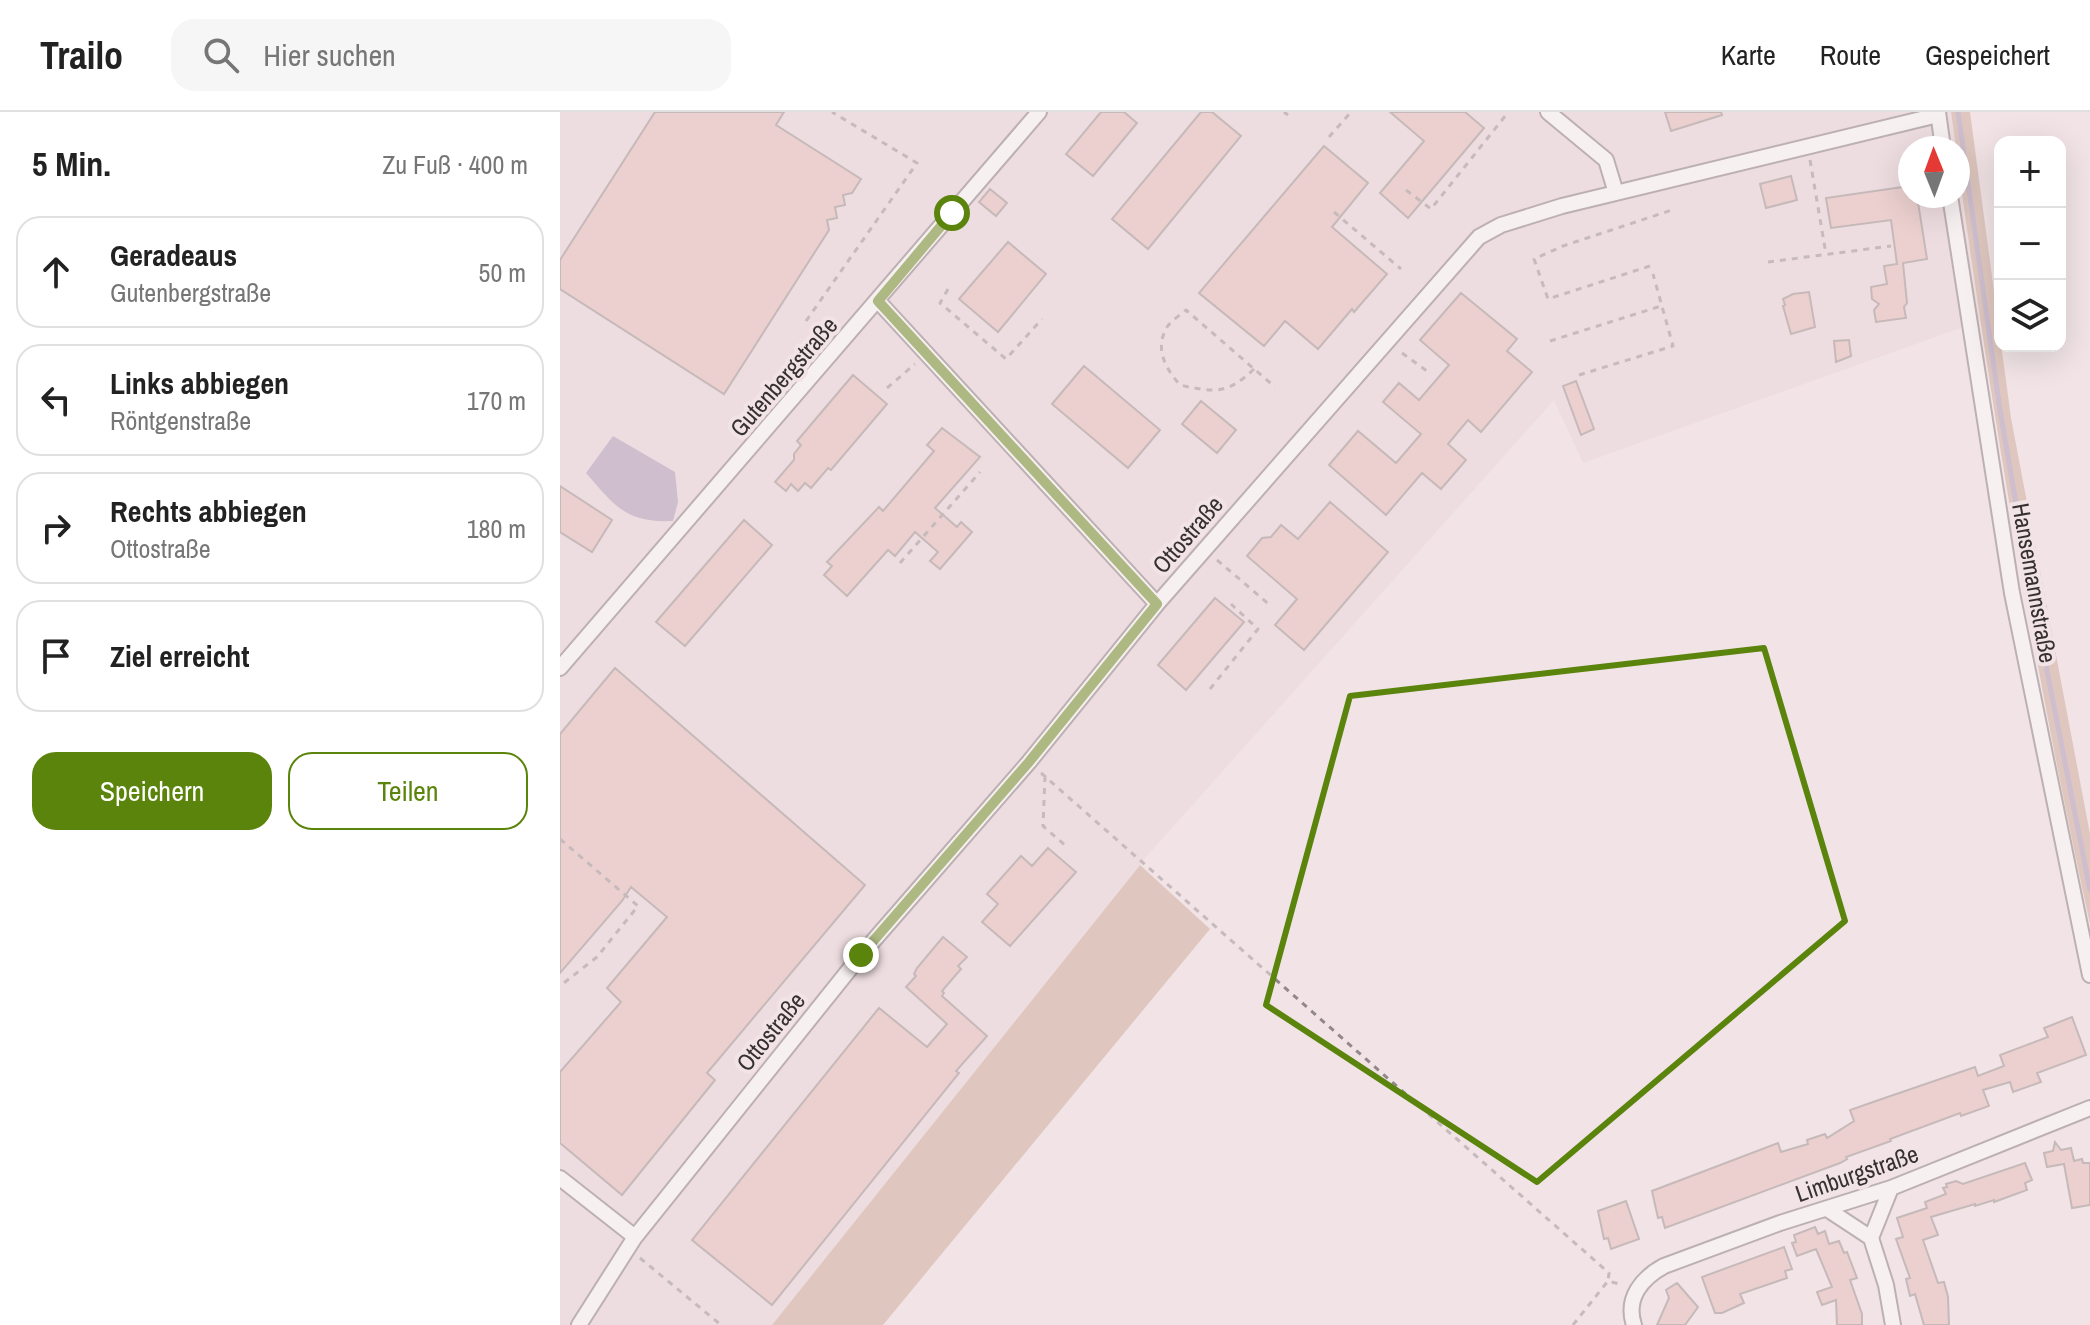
<!DOCTYPE html>
<html lang="de">
<meta charset="utf-8">
<style>
:root{--surface:#fff;--page:#f6f6f6;--text:#222;--muted:#767676;--line:#e0e0e0;--accent:#5b840c}
body{margin:0;font-family:"Archivo Narrow",sans-serif;background:var(--page);color:var(--text)}
.controls{position:absolute;right:24px;top:24px;display:grid;overflow:hidden;border-radius:16px;box-shadow:0 8px 32px #0002}
.controls button{width:72px;height:72px;display:grid;place-items:center;padding:0;border:0;border-bottom:2px solid var(--line);background:var(--surface);color:var(--text);font:40px sans-serif}
.compass{position:absolute;left:1338px;top:24px;width:72px;height:72px;border-radius:50%;background:var(--surface);box-shadow:0 8px 32px #0002;rotate:359deg}
.stop{position:absolute;width:24px;height:24px;margin:-18px;border:6px solid #5b840c;border-radius:50%;background:#fff}
.stop.end{background:#5b840c;border-color:#fff;box-shadow:0 2px 8px #0008}
.list{margin:0;padding:0;list-style:none}
h2{display:flex;justify-content:space-between;align-items:center;height:104px;margin:0;padding:0 32px;font-size:34px}
h2 small{font-size:26px;font-weight:400;color:var(--muted)}
.list li{display:grid;grid-template-columns:52px 1fr auto;gap:24px;align-items:center;box-sizing:border-box;height:112px;margin:0 16px 16px;padding:0 16px;border:2px solid var(--line);border-radius:24px}
.list b{display:block;font-size:30px;white-space:nowrap}
.list p{margin:0;font-size:26px;white-space:nowrap;color:var(--muted)}
.list em{font-size:26px;font-style:normal;color:var(--muted)}
.actions{display:flex;gap:16px;padding:24px 32px}
.actions a{flex:1;padding:18px 0;border:2px solid var(--accent);border-radius:24px;text-align:center;font-size:28px;color:var(--accent)}
.actions .main{background:var(--accent);color:#fff}
.icon{flex:none;width:44px;height:44px;fill:none;stroke:currentColor;stroke-width:2;stroke-linecap:round;stroke-linejoin:round}
.map{position:relative;flex:none;width:1530px;height:1213px;overflow:hidden}
header{display:flex;align-items:center;gap:48px;box-sizing:border-box;height:112px;padding:0 40px;background:var(--surface);border-bottom:2px solid var(--line)}
header strong{font-size:38px}
nav{display:flex;gap:44px;margin-inline-start:auto;font-size:28px}
.search{width:560px;height:72px;background:var(--page);display:flex;align-items:center;gap:20px;box-sizing:border-box;padding:0 28px;border-radius:24px;color:var(--muted);font-size:30px}
main{display:flex}
aside{flex:1;background:var(--surface)}
.map>svg:first-child{display:block}
.built{fill:#ead4d9}
.forest{fill:#c9a590}
.water{fill:#a491b1}
.lines{fill:none;stroke-linecap:round;stroke-linejoin:round}
.stream{stroke:#a491b1;stroke-width:5}
.building{fill:#e5b9b3;stroke:#938583;stroke-width:2}
.street-casing{stroke:#7e7275;stroke-width:18}
.path{stroke:#92888a;stroke-width:3;stroke-dasharray:6 6;stroke-linecap:butt}
.street{stroke:#fff;stroke-width:14}
.route{stroke:#5b840c;stroke-width:10}
.marked{fill:none;stroke:#5b840c;stroke-width:6;stroke-linejoin:round}
.labels{text-anchor:middle;stroke-width:8;stroke-linejoin:round;paint-order:stroke}
.street-label{font-size:24px;fill:#363031;stroke:#f1e3e6}
</style>
<header>
<strong>Trailo</strong>
<div class="search"><svg class="icon" aria-label="search" viewBox="0 0 24 24"><circle cx="10" cy="10" r="6"/><path d="M15 15l6 6"/></svg>Hier suchen</div>
<nav><a>Karte</a><a>Route</a><a>Gespeichert</a></nav>
</header>
<main>
<aside>
<h2>5 Min.<small>Zu Fuß · 400 m</small></h2>
<ul class="list">
<li><svg class="icon" aria-label="ahead" viewBox="0 0 24 24"><path d="M12 20V5M6 11l6-6 6 6"/></svg><div><b>Geradeaus</b><p>Gutenbergstraße</p></div><em>50 m</em></li>
<li><svg class="icon" aria-label="left" viewBox="0 0 24 24"><path d="M17 20v-9H6M10 6l-5 5 5 5"/></svg><div><b>Links abbiegen</b><p>Röntgenstraße</p></div><em>170 m</em></li>
<li><svg class="icon" aria-label="right" viewBox="0 0 24 24"><path d="M7 20v-9h11M14 6l5 5-5 5"/></svg><div><b>Rechts abbiegen</b><p>Ottostraße</p></div><em>180 m</em></li>
<li><svg class="icon" aria-label="arrive" viewBox="0 0 24 24"><path d="M6 21V4h12l-3 4 3 4H6"/></svg><div><b>Ziel erreicht</b></div></li>
</ul>
<div class="actions"><a class="main">Speichern</a><a>Teilen</a></div>
</aside>
<div class="map">
<svg width="1530" height="1213" viewBox="0 0 1530 1213">
<rect width="100%" height="100%" fill="#f1e3e6"/>
<!-- built -->
<path class="built" d="M 0,0 L 1391,0 L 1396,36 L 1350,36 L 1350,84 L 1398,84 L 1398,53 L 1420,209 L 1023,351 L 994,288 L 586,745 L 212,1213 L 0,1213 Z"/>
<!-- forest -->
<path class="forest" d="M 1391,0 L 1410,0 L 1451,306 L 1530,722 L 1530,812 C 1475,561 1433,307 1398,53 L 1398,36 L 1396,36 Z
M 580,753 L 650,817 L 323,1213 L 212,1213 Z"/>
<!-- water -->
<path class="water" d="M 53,324 L 115,360 L 118,390 L 113,409 C 66,411 56,395 26,361 Z"/>
<g class="lines">
<!-- stream -->
<path class="stream" d="M 1398,0 L 1440,298 L 1468,462 L 1530,778"/>
</g>
<!-- building -->
<path class="building" d="M 95,0 L 224,0 L 216,13 L 301,67 L 292,81 L 283,83 L 285,93 L 275,95 L 277,106 L 267,108 L 269,118 L 164,282 L 0,177 L 0,148 Z
M 541,0 L 564,0 L 577,11 L 533,64 L 506,42 Z
M 641,0 L 652,0 L 681,24 L 588,137 L 552,107 Z
M 830,0 L 905,0 L 924,16 L 848,106 L 820,81 L 864,29 Z
M 1105,0 L 1161,0 L 1162,3 L 1111,19 Z
M 764,34 L 808,71 L 772,115 L 827,162 L 794,200 L 792,197 L 758,237 L 725,209 L 704,234 L 639,181 Z
M 1231,64 L 1237,88 L 1206,96 L 1200,72 Z
M 1350,74 L 1350,84 L 1357,84 L 1367,147 L 1343,151 L 1347,191 L 1344,195 L 1346,206 L 1316,210 L 1314,198 L 1319,192 L 1312,187 L 1311,175 L 1327,172 L 1324,154 L 1337,152 L 1331,108 L 1271,116 L 1266,86 Z
M 430,77 L 447,91 L 436,104 L 419,90 Z
M 448,130 L 486,162 L 438,220 L 399,187 Z
M 1249,180 L 1255,215 L 1231,222 L 1223,194 L 1225,193 L 1223,187 L 1233,182 Z
M 901,181 L 957,227 L 947,239 L 972,260 L 921,320 L 908,308 L 888,332 L 906,348 L 881,377 L 862,361 L 826,403 L 769,353 L 798,319 L 836,351 L 861,322 L 823,290 L 839,271 L 859,288 L 889,253 L 860,228 Z
M 1289,228 L 1291,244 L 1276,250 L 1274,229 Z
M 524,254 L 600,318 L 568,356 L 492,292 Z
M 293,263 L 327,292 L 271,358 L 268,356 L 251,376 L 245,371 L 238,379 L 231,372 L 226,379 L 215,370 L 234,348 L 234,342 L 241,333 L 237,329 Z
M 1016,269 L 1034,317 L 1021,323 L 1003,274 Z
M 641,289 L 676,318 L 657,341 L 622,312 Z
M 382,316 L 420,345 L 375,396 L 397,415 L 401,410 L 412,420 L 380,457 L 370,449 L 378,440 L 355,420 L 335,444 L 328,438 L 287,484 L 264,463 L 272,454 L 267,450 L 319,395 L 323,399 L 374,339 L 367,333 Z
M 0,374 L 52,408 L 32,440 L 0,420 Z
M 770,390 L 828,440 L 744,538 L 715,513 L 737,487 L 687,444 L 702,426 L 711,425 L 721,413 L 738,427 Z
M 184,408 L 212,433 L 125,534 L 96,510 Z
M 655,486 L 684,510 L 626,578 L 598,553 Z
M 55,556 L 305,773 L 147,961 L 155,968 L 62,1083 L 0,1031 L 0,960 L 61,890 L 47,876 L 107,805 L 71,775 L 62,789 L 0,861 L 0,622 Z
M 488,736 L 516,760 L 450,834 L 422,810 L 438,792 L 427,782 L 461,744 L 472,754 Z
M 383,825 L 407,845 L 398,854 L 401,857 L 382,879 L 384,881 L 382,884 L 427,924 L 396,959 L 399,961 L 212,1193 L 132,1128 L 319,896 L 367,935 L 387,912 L 346,875 L 356,864 L 354,862 L 357,856 Z
M 1512,905 L 1526,943 L 1477,961 L 1481,970 L 1453,980 L 1450,970 L 1423,978 L 1429,994 L 1401,1004 L 1400,1001 L 1330,1027 L 1331,1029 L 1286,1045 L 1287,1047 L 1280,1051 L 1105,1116 L 1102,1105 L 1098,1106 L 1092,1079 L 1218,1031 L 1221,1040 L 1248,1032 L 1247,1028 L 1265,1022 L 1267,1026 L 1294,1009 L 1290,998 L 1316,989 L 1415,955 L 1418,964 L 1444,954 L 1440,943 L 1488,925 L 1484,916 Z
M 1495,1030 L 1501,1038 L 1511,1036 L 1514,1049 L 1522,1047 L 1523,1051 L 1530,1051 L 1530,1093 L 1512,1096 L 1504,1052 L 1487,1055 L 1484,1041 L 1493,1039 Z
M 1465,1051 L 1472,1068 L 1465,1071 L 1467,1078 L 1434,1090 L 1434,1088 L 1415,1094 L 1415,1092 L 1371,1105 L 1378,1123 L 1363,1128 L 1378,1171 L 1384,1170 L 1388,1185 L 1389,1213 L 1364,1213 L 1355,1182 L 1350,1184 L 1346,1167 L 1350,1166 L 1336,1127 L 1343,1125 L 1337,1106 L 1367,1096 L 1365,1090 L 1386,1082 L 1383,1076 L 1387,1075 L 1386,1072 L 1396,1069 L 1403,1072 Z
M 1066,1089 L 1079,1127 L 1051,1137 L 1048,1126 L 1044,1127 L 1038,1099 Z
M 1255,1115 L 1258,1122 L 1265,1119 L 1269,1132 L 1279,1129 L 1284,1141 L 1287,1140 L 1297,1166 L 1290,1168 L 1302,1202 L 1302,1213 L 1277,1213 L 1276,1188 L 1262,1193 L 1257,1180 L 1272,1175 L 1256,1137 L 1237,1144 L 1232,1131 L 1236,1130 L 1234,1123 Z
M 1224,1135 L 1232,1157 L 1225,1159 L 1227,1166 L 1180,1182 L 1184,1191 L 1162,1201 L 1155,1201 L 1142,1165 Z
M 1117,1171 L 1138,1195 L 1125,1213 L 1097,1213 L 1109,1186 L 1106,1178 Z"/>
<g class="lines">
<!-- street casing -->
<g class="street-casing">
<path id="street" d="M 988,0 L 1046,48 L 1056,81
M 1378,0 L 1383,36
M 1390,84 L 1452,481 L 1530,863
M 318,189 L 597,492
M 0,556 L 479,0
M 0,1066 L 75,1125 L 301,843 L 469,650 L 597,492 L 919,125 L 941,113 L 1002,94 L 1378,3
M 1331,1076 L 1311,1126 L 1326,1173 L 1333,1213
M 1267,1097 L 1311,1126
M 19,1213 L 75,1125
M 1074,1213 C 1065,1186 1082,1166 1104,1154 L 1220,1111 L 1331,1076 L 1530,996"/>
</g>
<!-- path -->
<path class="path" d="M 724,0 L 728,3
M 769,25 L 791,0
M 1250,48 L 1266,142
M 846,78 L 871,97 L 946,3
M 774,100 L 841,157
M 1208,150 L 1331,134
M 1090,154 L 988,187 L 974,147 L 1003,134 L 1115,97
M 388,177 L 380,191 L 446,247 L 482,207
M 246,209 L 357,51 L 272,0
M 990,229 L 1101,194
M 842,241 L 871,262
M 694,257 C 668,282 655,281 620,273 C 606,257 594,237 607,215 C 611,209 620,203 626,198 L 715,275
M 1019,263 L 1113,234 L 1093,162
M 327,276 L 355,252
M 657,448 L 711,494
M 340,451 L 420,360
M 650,577 L 698,517 L 671,492
M 481,661 L 1049,1161 L 1048,1169
M 485,664 L 483,714 L 507,735
M 0,727 L 78,794 L 37,845 L 0,874
M 80,1146 L 161,1213
M 1013,1213 L 1048,1169 L 1063,1173"/>
<!-- street -->
<use href="#street" class="street"/>
</g>
<g class="lines">
<!-- route -->
<path class="route" d="M 301,843 L 469,650 L 597,492 L 318,189 L 392,101"/>
</g>
<!-- marked area -->
<path d="M0 0H1530V1213H0ZM 1204,536 L 1285,809 L 977,1070 L 706,893 L 790,584 Z" fill="#f1e3e6" fill-opacity=".55" fill-rule="evenodd"/>
<path class="marked" d="M 1204,536 L 1285,809 L 977,1070 L 706,893 L 790,584 Z"/>
<g class="labels">
<!-- street labels -->
<g class="street-label">
<text transform="translate(224 265) rotate(-49)" y="8">Gutenbergstraße</text>
<text transform="translate(628 423) rotate(-49)" y="8">Ottostraße</text>
<text transform="translate(1474 471) rotate(80)" y="8">Hansemannstraße</text>
<text transform="translate(211 920) rotate(-51)" y="8">Ottostraße</text>
<text transform="translate(1297 1062) rotate(-19)" y="8">Limburgstraße</text>
</g>
</g>
</svg>
<div class="controls">
<button>+</button>
<button>−</button>
<button><svg class="icon" aria-label="layers" viewBox="0 0 24 24"><path d="M12 4l9 5-9 5-9-5zM3 14l9 5 9-5"/></svg></button>
</div>
<svg class="compass" viewBox="-18 -18 36 36"><path d="M0-13l5 13h-10z" fill="#e53935"/><path d="M0 13l5-13h-10z" fill="#767676"/></svg>
<div class="stop" style="left:392px;top:101px"></div>
<div class="stop end" style="left:301px;top:843px"></div>
</div>
</main>
